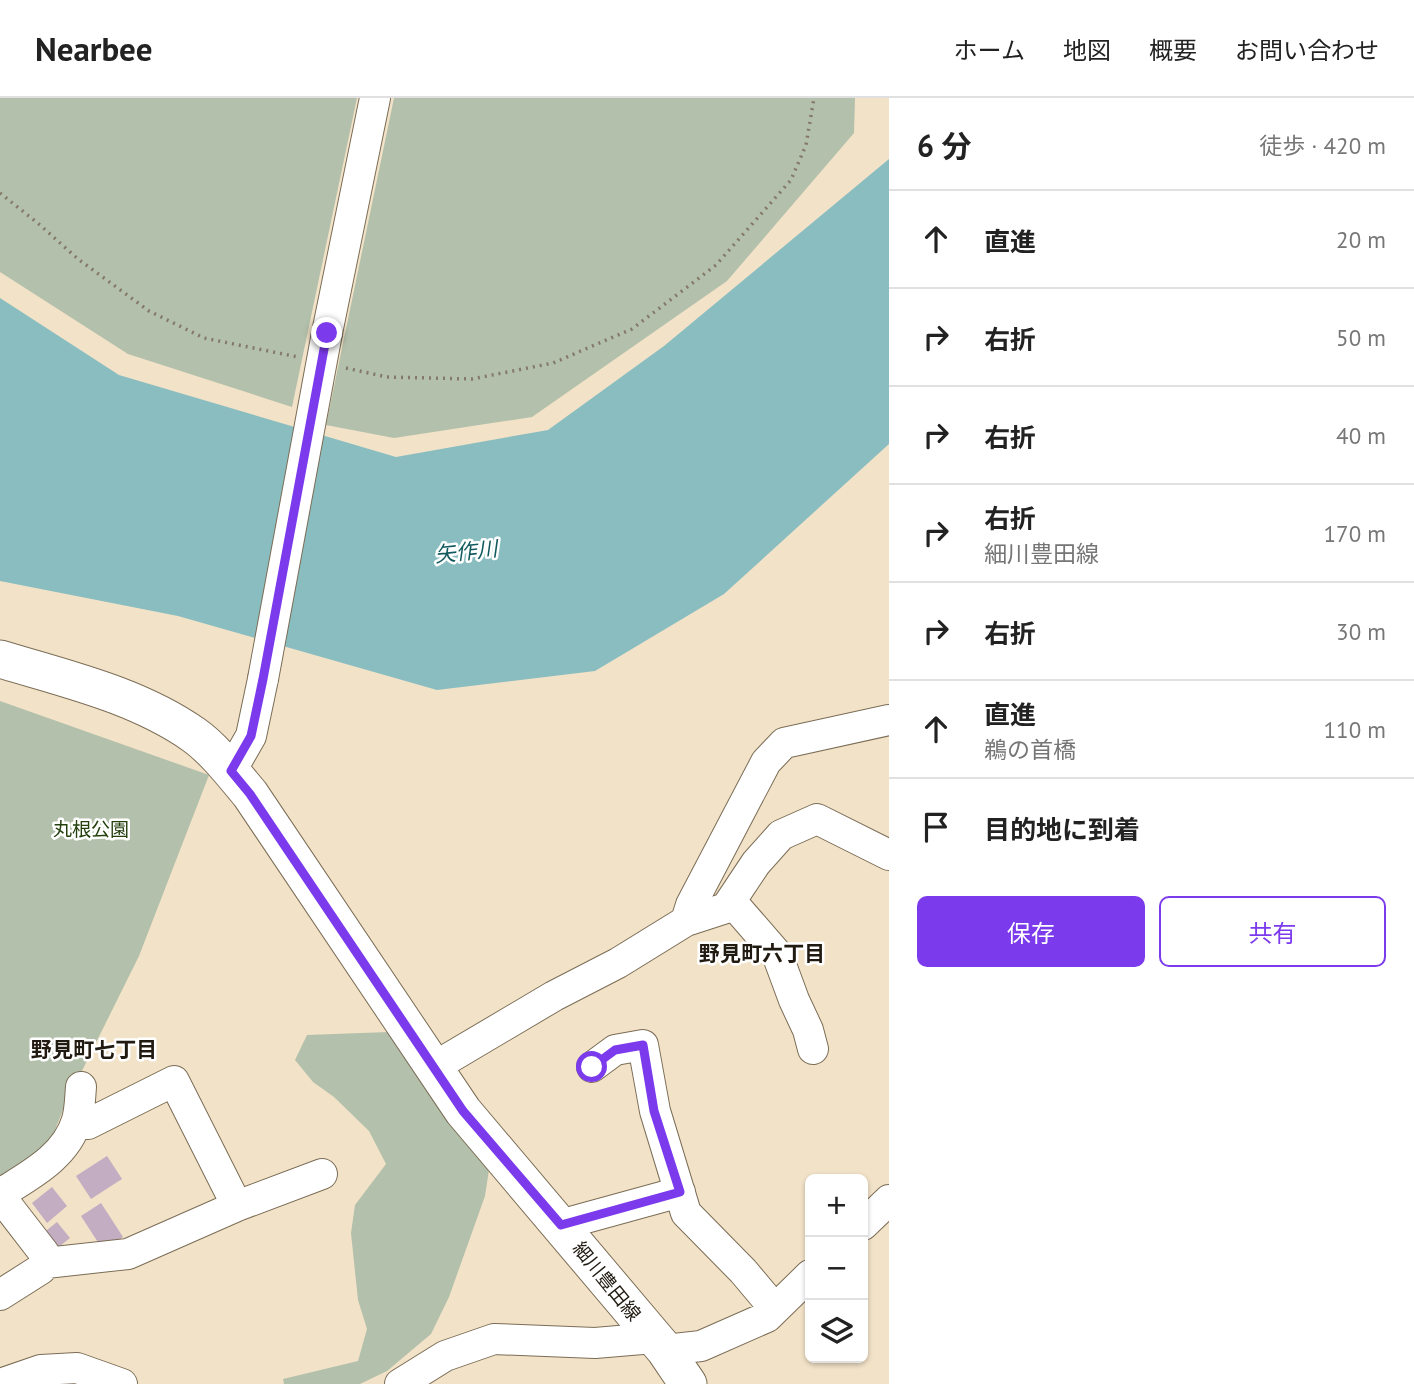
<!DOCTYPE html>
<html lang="ja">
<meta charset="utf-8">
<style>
:root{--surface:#fff;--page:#f6f6f6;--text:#222;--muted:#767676;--line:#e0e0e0;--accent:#7c3aed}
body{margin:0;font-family:"PT Sans","Noto Sans JP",sans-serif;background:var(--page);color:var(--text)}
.controls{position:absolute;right:21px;bottom:21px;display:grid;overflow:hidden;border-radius:10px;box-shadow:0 2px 5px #0004}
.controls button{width:63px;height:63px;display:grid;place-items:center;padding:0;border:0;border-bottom:2px solid var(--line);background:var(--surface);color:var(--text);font:35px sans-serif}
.stop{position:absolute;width:21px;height:21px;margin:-16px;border:5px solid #7c3aed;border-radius:50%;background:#fff}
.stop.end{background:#7c3aed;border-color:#fff;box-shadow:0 2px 7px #0008}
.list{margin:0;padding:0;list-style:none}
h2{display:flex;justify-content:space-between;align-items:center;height:91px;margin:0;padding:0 28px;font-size:30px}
h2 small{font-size:23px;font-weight:400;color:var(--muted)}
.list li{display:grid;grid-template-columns:46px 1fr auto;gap:21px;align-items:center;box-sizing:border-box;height:98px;padding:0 28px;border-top:2px solid var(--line)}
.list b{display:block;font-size:26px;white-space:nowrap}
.list p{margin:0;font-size:23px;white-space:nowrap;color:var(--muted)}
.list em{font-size:23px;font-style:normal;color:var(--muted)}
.actions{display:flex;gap:14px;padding:21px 28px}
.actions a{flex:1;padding:16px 0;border:2px solid var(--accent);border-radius:10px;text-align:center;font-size:24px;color:var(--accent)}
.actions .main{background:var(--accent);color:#fff}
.icon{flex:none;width:38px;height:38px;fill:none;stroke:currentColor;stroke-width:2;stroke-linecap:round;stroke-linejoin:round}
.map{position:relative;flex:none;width:889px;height:1286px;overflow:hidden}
header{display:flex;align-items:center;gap:42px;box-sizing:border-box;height:98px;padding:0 35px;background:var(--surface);border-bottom:2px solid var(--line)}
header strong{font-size:33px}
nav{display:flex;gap:38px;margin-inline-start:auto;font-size:24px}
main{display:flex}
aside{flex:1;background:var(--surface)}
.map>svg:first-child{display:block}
.green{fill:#b3c0ab}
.water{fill:#8abdc0}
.building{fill:#c2adc2}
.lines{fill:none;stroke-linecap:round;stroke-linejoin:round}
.minor-casing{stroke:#7b6d56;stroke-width:32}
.major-casing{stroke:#7b6d56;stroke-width:39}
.path{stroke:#847968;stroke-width:3.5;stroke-dasharray:2 5;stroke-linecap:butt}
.minor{stroke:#fff;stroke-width:30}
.major{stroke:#fff;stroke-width:37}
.minor-bridge-casing{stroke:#7b6d56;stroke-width:32;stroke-linecap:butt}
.minor-bridge{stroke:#fff;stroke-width:30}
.route{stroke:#7c3aed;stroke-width:9}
.labels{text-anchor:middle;stroke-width:5;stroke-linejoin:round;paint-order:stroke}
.park-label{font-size:19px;fill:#24400d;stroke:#fff}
.street-label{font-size:19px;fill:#201a11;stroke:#fff}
.water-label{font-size:21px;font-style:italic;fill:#125a5f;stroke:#fff}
.neighbourhood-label{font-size:21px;font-weight:bold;fill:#201a11;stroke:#fff}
</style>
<header>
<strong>Nearbee</strong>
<nav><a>ホーム</a><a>地図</a><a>概要</a><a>お問い合わせ</a></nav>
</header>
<main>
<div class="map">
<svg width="889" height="1286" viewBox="0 0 889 1286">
<rect width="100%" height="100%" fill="#f2e2c8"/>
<!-- green -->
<path class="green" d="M 0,0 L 357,0 L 292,309 L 128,256 L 0,174 Z
M 394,0 L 855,0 L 854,35 L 727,183 L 532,319 L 394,340 L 326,327 Z
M 0,603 L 209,677 L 139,858 L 65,1007 L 53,1037 L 31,1066 L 0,1082 Z
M 389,934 L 490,1065 L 485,1098 L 449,1199 L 431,1236 L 387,1273 L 360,1286 L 284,1286 L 283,1281 L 358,1263 L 367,1231 L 358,1202 L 351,1135 L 355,1107 L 386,1066 L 369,1033 L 334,999 L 313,984 L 295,962 L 307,937 Z"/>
<!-- water -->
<path class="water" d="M 889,61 L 889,346 L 724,496 L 595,573 L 437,592 L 178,518 L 0,483 L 0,200 L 119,277 L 396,359 L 548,332 L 664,248 Z"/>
<!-- building -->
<path class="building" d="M 107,1058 L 122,1081 L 91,1101 L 76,1078 Z
M 52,1089 L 67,1108 L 47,1125 L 32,1105 Z
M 101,1105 L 123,1139 L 103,1152 L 81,1118 Z
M 57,1124 L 70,1140 L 55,1152 L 42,1136 Z"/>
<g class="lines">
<!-- minor casing -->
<g class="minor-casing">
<path id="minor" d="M 327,235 L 375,0
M 231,673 L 251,638 L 263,581
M 731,803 L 777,856 L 794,902 L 808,932 L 813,951
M 686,823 L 691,807 L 766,664 L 784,645 L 889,622
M 434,969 L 554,898 L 618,865 L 686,823 L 726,810 L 756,765 L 781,737 L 817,721 L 889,757
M 592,969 L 615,952 L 643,947 L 655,1013 L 686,1115 L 743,1173 L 775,1211
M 77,1022 L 88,1026 L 174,983 L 237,1108
M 0,1096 C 30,1077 66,1059 77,1022 C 80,1012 80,1000 81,989
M 0,1098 L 44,1155 L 46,1165 L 41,1171 L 0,1197
M 560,1127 L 680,1094
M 863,1127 L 889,1102
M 46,1165 L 128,1156 L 237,1108 L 322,1076
M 665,1252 L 701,1248 L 767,1219 L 810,1177
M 0,1286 L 41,1272 L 77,1270 L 122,1286
M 400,1286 L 445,1258 L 494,1241 L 595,1245 L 654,1240"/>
</g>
<!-- major casing -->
<g class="major-casing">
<path id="major" d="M 0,561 C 66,581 137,597 194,637 C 214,651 234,677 250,696 L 463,1013 L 665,1252 L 688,1286"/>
</g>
<!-- path -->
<path class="path" d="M 0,95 L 40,127 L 78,161 L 149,213 L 204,240 L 298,259
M 346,270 L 387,279 L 472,281 L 553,265 L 632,231 L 716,167 L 791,82 L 806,47 L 814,0"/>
<!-- minor -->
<use href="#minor" class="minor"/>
<!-- major -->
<use href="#major" class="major"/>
<!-- minor-bridge casing -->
<g class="minor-bridge-casing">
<path id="minor-bridge" d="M 263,581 L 327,235"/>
</g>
<!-- minor-bridge -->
<use href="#minor-bridge" class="minor-bridge"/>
</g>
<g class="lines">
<!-- route -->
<path class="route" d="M 327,235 L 263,581 L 251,638 L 231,673 L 250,696 L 463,1013 L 561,1127 L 680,1094 L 654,1013 L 643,947 L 615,952 L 592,969"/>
</g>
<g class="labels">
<!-- park labels -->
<g class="park-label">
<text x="91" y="738">丸根公園</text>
</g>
<!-- street labels -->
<g class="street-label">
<text transform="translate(607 1183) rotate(51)" y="7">細川豊田線</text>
</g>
<!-- water labels -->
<g class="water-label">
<text transform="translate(466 454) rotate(-6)" y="7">矢作川</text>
</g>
<!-- neighbourhood labels -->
<g class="neighbourhood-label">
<text x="762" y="863">野見町六丁目</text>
<text x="94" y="959">野見町七丁目</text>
</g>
</g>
</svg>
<div class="controls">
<button>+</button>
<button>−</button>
<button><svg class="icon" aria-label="layers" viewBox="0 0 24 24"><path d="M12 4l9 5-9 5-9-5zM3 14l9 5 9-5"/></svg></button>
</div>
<div class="stop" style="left:592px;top:969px"></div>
<div class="stop end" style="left:327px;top:235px"></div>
</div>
<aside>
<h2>6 分<small>徒歩 · 420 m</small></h2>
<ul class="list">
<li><svg class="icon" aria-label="ahead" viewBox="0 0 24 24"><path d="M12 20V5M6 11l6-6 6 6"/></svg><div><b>直進</b></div><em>20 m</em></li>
<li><svg class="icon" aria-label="right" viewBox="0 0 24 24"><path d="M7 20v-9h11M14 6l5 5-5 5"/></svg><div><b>右折</b></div><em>50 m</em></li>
<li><svg class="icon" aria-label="right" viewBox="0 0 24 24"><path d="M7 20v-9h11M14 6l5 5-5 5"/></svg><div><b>右折</b></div><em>40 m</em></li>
<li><svg class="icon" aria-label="right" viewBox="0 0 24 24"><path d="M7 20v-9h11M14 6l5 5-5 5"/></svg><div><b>右折</b><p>細川豊田線</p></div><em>170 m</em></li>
<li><svg class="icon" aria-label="right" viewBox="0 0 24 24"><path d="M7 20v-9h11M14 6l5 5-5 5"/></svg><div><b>右折</b></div><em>30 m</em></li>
<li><svg class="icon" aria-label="ahead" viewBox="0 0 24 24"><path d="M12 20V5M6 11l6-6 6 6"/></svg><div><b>直進</b><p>鵜の首橋</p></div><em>110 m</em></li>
<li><svg class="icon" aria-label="arrive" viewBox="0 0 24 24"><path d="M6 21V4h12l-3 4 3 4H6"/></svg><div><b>目的地に到着</b></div></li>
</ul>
<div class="actions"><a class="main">保存</a><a>共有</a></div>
</aside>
</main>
